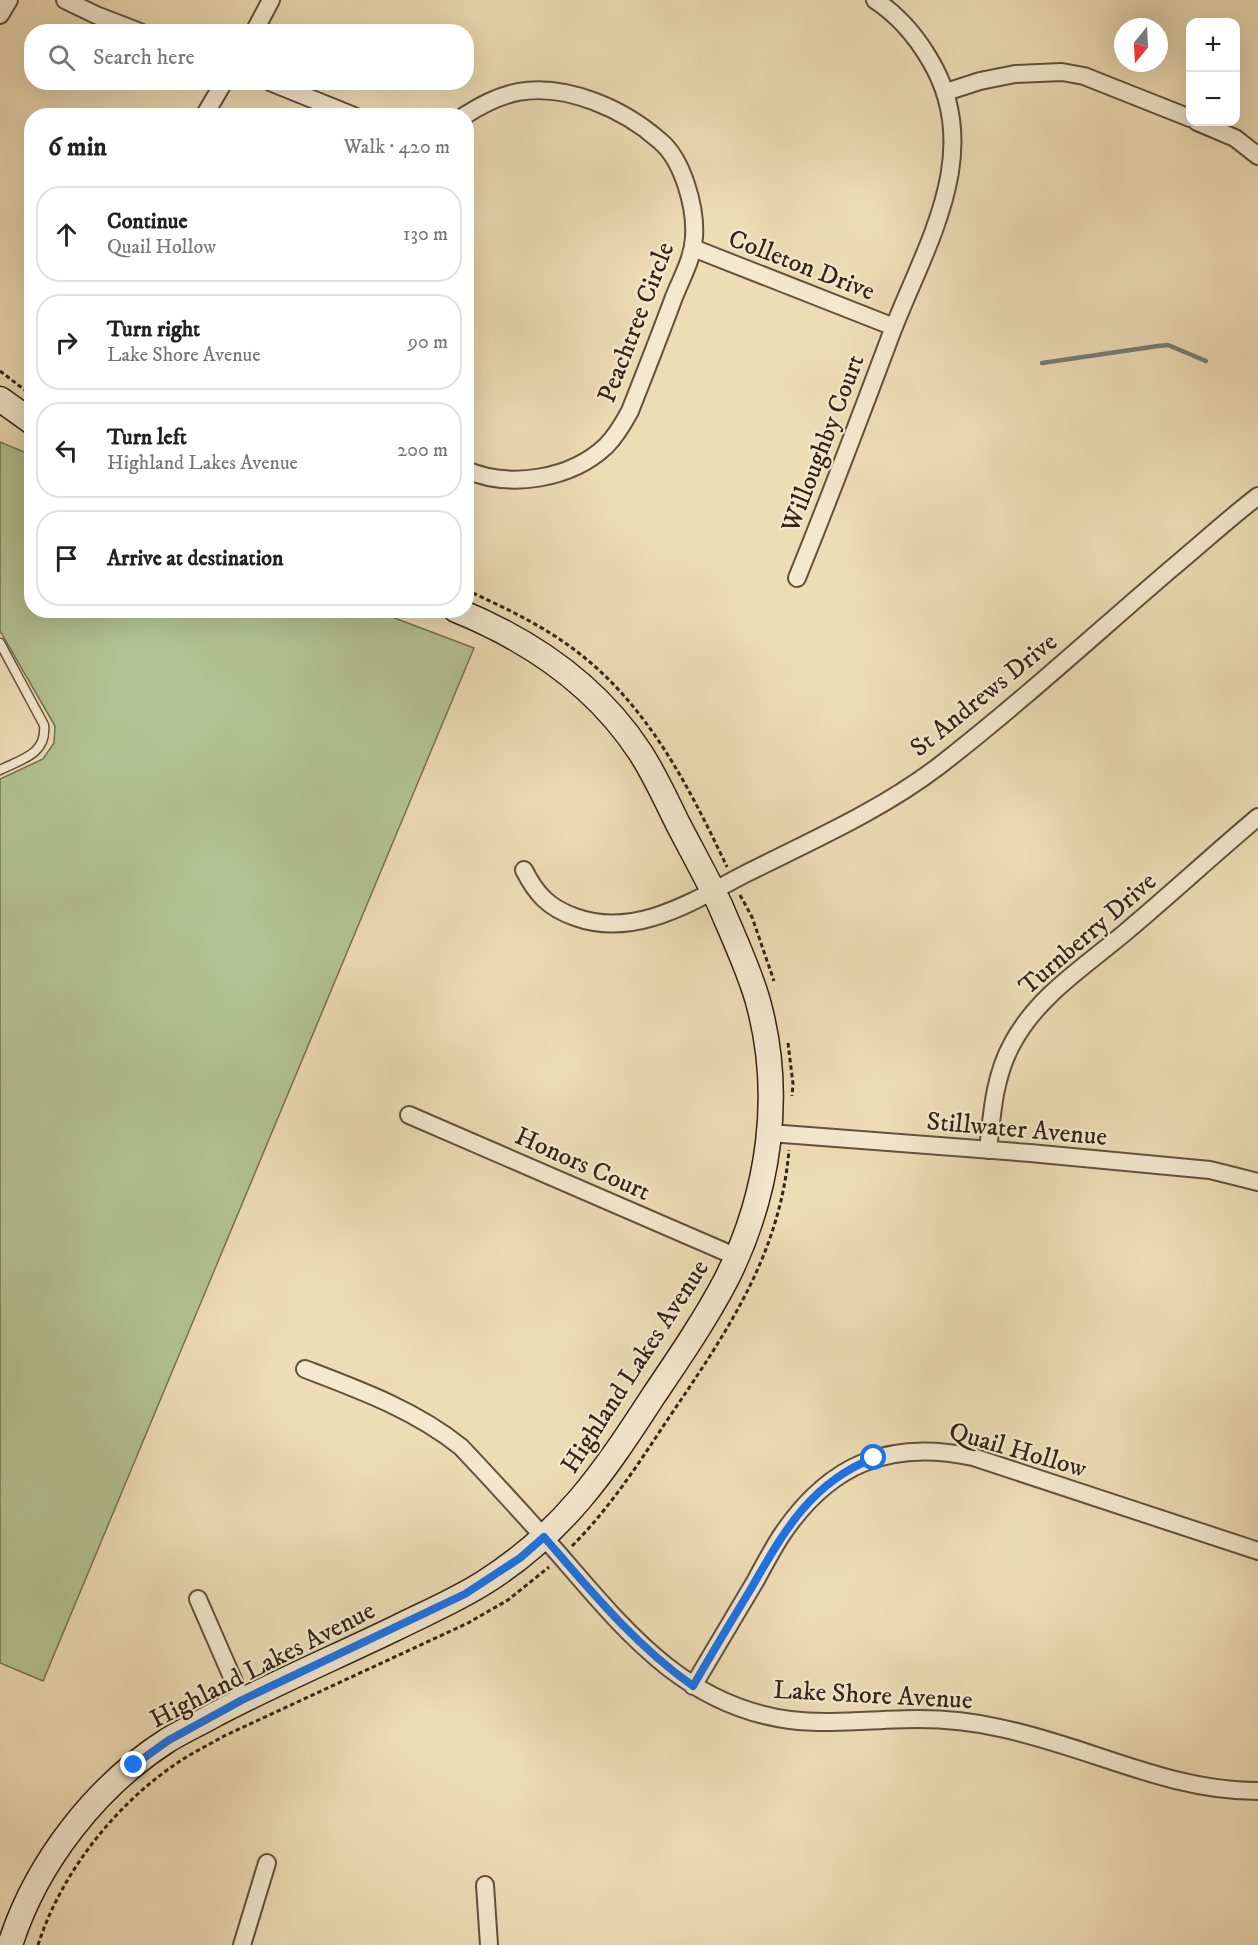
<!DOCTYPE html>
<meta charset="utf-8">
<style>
:root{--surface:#fff;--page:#f2f2f2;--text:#222;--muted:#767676;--line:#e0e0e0}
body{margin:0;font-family:"IM FELL DW Pica",serif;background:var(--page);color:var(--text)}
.controls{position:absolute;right:18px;top:18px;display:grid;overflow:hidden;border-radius:12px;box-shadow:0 6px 24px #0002}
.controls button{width:54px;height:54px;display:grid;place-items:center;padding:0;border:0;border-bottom:2px solid var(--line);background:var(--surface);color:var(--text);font:30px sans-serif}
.compass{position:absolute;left:1114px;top:18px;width:54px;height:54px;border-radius:50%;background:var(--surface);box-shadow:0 6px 24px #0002;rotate:198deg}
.stop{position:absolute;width:18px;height:18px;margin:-14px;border:4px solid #1a73e8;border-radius:50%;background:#fff}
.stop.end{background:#1a73e8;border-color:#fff;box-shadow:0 2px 6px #0008}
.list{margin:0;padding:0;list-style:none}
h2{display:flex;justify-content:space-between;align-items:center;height:78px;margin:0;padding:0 24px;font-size:26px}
h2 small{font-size:20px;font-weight:400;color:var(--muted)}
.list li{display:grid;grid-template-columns:39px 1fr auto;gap:18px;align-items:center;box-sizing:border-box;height:96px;margin:0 12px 12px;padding:0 12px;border:2px solid var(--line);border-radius:24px}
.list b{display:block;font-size:22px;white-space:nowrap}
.list p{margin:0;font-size:20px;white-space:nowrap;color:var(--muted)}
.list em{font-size:20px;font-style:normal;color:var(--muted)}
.icon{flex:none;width:33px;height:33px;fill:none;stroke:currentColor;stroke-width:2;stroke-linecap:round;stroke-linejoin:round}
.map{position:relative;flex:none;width:1258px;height:1945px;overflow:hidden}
.search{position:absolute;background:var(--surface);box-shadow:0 6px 24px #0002;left:24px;top:24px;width:450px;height:66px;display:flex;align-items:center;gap:15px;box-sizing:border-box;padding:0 21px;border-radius:24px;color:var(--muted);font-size:22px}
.panel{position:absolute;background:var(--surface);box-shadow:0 6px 24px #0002;left:24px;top:108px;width:450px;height:510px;border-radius:24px}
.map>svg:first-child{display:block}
.green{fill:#b3c292;stroke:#747254;stroke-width:1.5}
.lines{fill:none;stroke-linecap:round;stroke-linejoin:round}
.stream{stroke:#747d77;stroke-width:4.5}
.lane-casing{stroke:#62513d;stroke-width:11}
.street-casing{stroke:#62513d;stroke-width:20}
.secondary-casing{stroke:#342315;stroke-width:27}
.path{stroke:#342315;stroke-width:3;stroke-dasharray:4.5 3;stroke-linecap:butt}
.lane{stroke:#f4e8cf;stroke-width:8}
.street{stroke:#f4e8cf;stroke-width:16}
.secondary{stroke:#f4e8cf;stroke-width:24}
.route{stroke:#1a73e8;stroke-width:8}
.labels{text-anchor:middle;stroke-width:4.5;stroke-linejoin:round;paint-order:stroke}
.street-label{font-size:26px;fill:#342315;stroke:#f4e8cf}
</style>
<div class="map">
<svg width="1258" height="1945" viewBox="0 0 1258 1945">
<rect width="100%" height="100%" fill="#eedcb5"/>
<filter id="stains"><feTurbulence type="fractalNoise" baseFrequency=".00333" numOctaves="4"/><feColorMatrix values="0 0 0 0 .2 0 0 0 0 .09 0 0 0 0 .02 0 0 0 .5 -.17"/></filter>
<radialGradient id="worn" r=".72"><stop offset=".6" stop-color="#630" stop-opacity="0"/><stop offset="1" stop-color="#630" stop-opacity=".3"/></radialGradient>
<!-- green -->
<path class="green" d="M 0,442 L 31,455 L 32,610 L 376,611 L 474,648 L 43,1681 L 0,1663 L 0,779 L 43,759 L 54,743 L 55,726 L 0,631 Z"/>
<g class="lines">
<!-- stream -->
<path class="stream" d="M 1042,363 L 1158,346 L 1168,345 L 1206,361"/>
<!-- lane casing -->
<g class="lane-casing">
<path id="lane" d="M 0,643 L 44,725 C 47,754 22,759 0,770"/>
</g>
<!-- street casing -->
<g class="street-casing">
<path id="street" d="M 65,0 L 96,15 L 140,32
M 0,15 L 9,0
M 254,32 L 271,0
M 270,82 L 354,116
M 946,92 L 980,81 L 1015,74 L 1062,72 L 1084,76 L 1190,118
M 204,116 L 224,82
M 464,116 C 481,105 498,96 518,92 C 566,83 624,109 660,141 C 683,160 696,208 694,237 C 693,258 682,277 674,297 C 660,335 645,373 630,411 C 623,424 616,436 606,446 C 571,479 511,489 466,470
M 1197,122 L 1235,138 L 1258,156
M 693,248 L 894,327
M 797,578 C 829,499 859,420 889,340 C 922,250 987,155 930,60 C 916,36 898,15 875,0
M 524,870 C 536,894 549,908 575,917 C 635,939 693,901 745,874 C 811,841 880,811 939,766 C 1019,704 1094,635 1171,569 C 1200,545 1228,519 1258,496
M 409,1115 L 737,1257
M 770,1133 L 1030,1153 L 1210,1170 L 1258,1182
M 988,1150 C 992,1114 994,1077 1012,1044 C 1038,995 1086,966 1128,930 C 1172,893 1214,854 1258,817
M 305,1369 C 360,1390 415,1410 461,1447 C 494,1482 526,1517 557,1552 C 623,1628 683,1706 790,1720 C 832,1725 875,1719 918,1719 C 945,1719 974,1722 1000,1728 C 1088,1746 1167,1791 1258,1791
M 198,1599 L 242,1700
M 693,1686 C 714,1651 735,1615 756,1580 C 764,1565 772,1550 781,1536 C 829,1464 889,1439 973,1457 L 1258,1551
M 485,1885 L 489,1945
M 242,1945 L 267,1863"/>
</g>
<!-- secondary casing -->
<g class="secondary-casing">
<path id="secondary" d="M 0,399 L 32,422
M 10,1945 C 36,1863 96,1786 168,1740 C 183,1731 200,1723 216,1714 C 275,1683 336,1657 396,1628 C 426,1613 457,1600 485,1582 C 564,1532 604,1472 654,1395 C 679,1358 705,1320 726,1280 C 770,1193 784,1092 757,998 C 747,965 733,936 720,905 C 707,878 692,851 678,824 C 666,800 655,775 640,752 C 596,685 530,640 456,610"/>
</g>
<!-- path -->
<path class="path" d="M 0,371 L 30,394
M 466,590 C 508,609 550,629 585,658 C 652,713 691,791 727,867
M 740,895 L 752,917 L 774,981
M 788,1043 L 793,1084 L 792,1096
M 572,1546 C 609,1509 637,1466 666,1422 C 724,1336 780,1257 789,1150
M 38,1945 C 62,1870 120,1798 188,1756 C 200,1749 212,1743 224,1736 L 468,1623 L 508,1600 L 549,1567"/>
<!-- lane -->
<use href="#lane" class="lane"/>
<!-- street -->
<use href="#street" class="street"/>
<!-- secondary -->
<use href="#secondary" class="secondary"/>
</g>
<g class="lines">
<!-- route -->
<path class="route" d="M 134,1765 L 169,1740 L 242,1700 L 465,1594 L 520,1558 L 544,1537 C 590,1590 635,1645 693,1686 C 711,1655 730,1623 749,1592 C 782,1535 809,1483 874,1458"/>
</g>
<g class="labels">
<!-- street labels -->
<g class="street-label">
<text transform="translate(802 264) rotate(21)" y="9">Colleton Drive</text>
<text transform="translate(635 322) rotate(-69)" y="9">Peachtree Circle</text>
<text transform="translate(822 443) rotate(-69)" y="9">Willoughby Court</text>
<text transform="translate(983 694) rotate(-39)" y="9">St Andrews Drive</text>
<text transform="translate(1087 933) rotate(-41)" y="9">Turnberry Drive</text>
<text transform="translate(1017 1128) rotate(5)" y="9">Stillwater Avenue</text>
<text transform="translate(583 1163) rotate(24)" y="9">Honors Court</text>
<text transform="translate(634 1366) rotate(-57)" y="9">Highland Lakes Avenue</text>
<text transform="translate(1018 1449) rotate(16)" y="9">Quail Hollow</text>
<text transform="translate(262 1664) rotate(-27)" y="9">Highland Lakes Avenue</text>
<text transform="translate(873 1694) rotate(3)" y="9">Lake Shore Avenue</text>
</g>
</g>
<rect width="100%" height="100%" filter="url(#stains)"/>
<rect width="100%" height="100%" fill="url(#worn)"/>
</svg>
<div class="controls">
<button>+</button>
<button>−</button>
</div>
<svg class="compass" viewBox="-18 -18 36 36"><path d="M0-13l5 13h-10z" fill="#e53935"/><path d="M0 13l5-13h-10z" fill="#767676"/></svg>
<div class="stop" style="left:874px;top:1458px"></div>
<div class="stop end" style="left:134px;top:1765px"></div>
<div class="search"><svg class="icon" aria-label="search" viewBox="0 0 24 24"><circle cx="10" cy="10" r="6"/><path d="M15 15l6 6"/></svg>Search here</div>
<section class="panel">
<h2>6 min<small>Walk · 420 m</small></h2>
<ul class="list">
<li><svg class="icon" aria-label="ahead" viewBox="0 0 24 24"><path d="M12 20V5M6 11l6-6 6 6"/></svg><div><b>Continue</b><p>Quail Hollow</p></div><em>130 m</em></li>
<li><svg class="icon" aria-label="right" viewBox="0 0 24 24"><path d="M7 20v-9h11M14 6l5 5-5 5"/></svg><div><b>Turn right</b><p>Lake Shore Avenue</p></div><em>90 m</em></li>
<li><svg class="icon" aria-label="left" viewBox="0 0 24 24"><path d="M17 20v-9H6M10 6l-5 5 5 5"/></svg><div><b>Turn left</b><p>Highland Lakes Avenue</p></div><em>200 m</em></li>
<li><svg class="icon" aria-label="arrive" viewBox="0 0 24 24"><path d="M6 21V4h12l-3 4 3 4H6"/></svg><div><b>Arrive at destination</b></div></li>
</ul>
</section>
</div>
